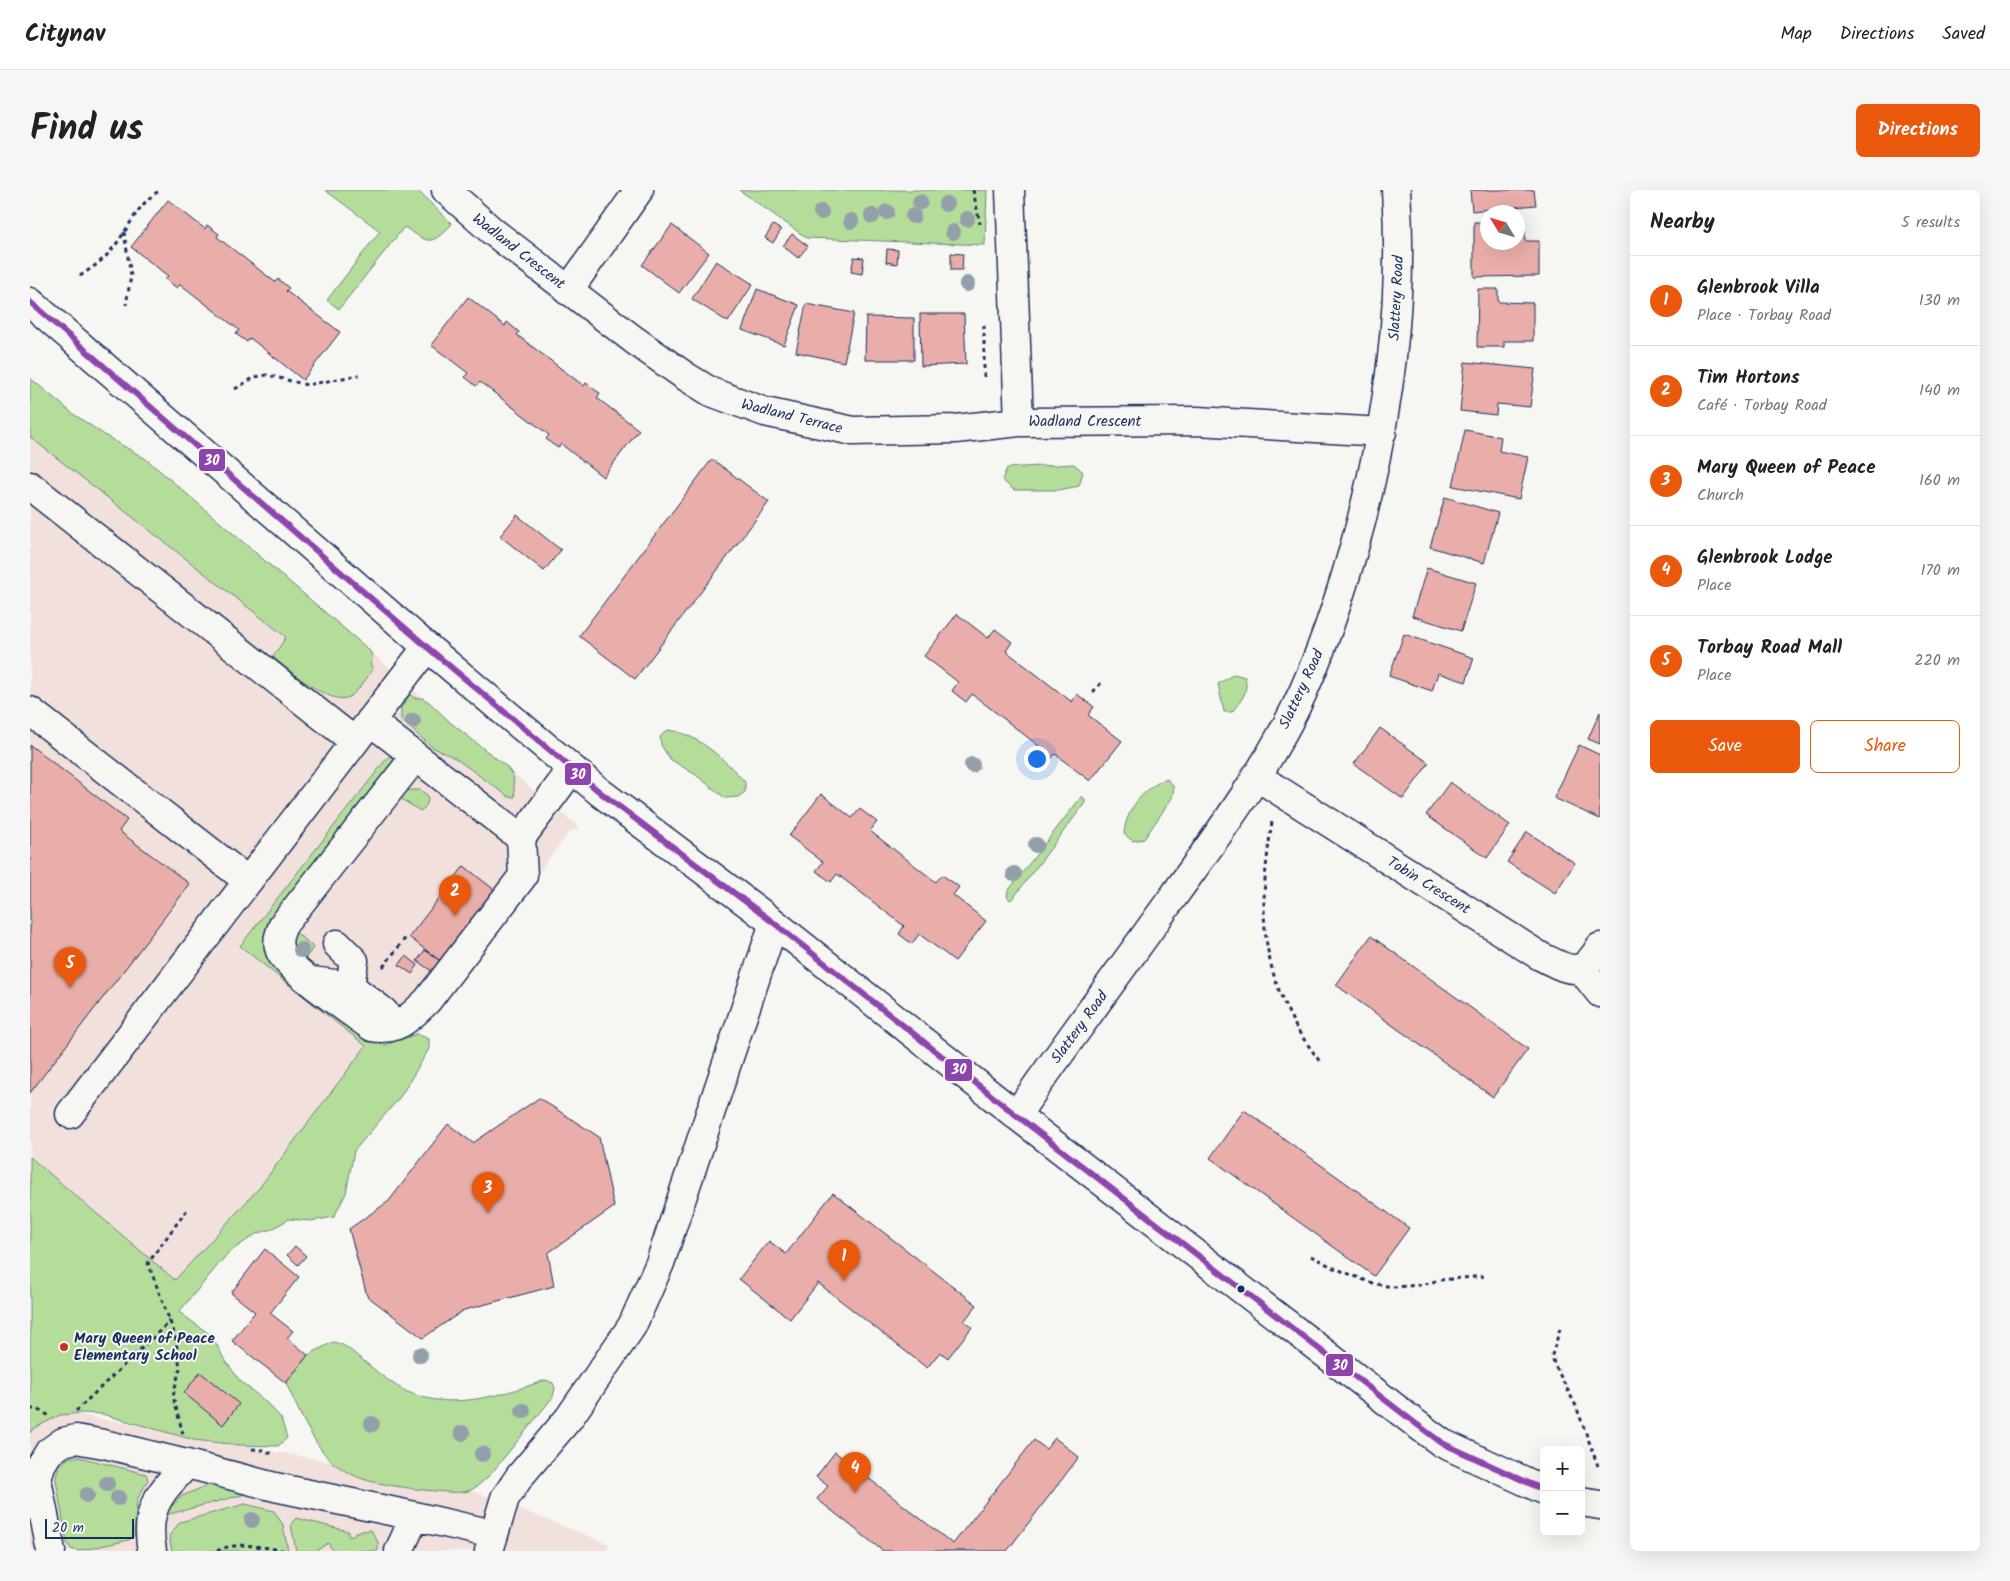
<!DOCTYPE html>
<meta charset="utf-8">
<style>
:root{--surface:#fff;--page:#f6f6f6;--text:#222;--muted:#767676;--line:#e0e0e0;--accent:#ea580c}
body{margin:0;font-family:Kalam,sans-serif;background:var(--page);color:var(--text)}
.controls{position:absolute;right:15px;bottom:15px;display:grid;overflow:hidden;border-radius:8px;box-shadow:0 5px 20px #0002}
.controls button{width:45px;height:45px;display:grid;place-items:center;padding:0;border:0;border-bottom:1px solid var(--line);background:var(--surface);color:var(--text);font:25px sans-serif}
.compass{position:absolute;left:1450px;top:15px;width:45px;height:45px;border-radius:50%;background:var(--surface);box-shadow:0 5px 20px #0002;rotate:308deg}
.scale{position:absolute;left:15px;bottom:12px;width:89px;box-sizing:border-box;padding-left:5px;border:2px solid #1b2f5e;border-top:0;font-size:14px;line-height:18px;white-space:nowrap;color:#1b2f5e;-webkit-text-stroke:4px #f6f6f2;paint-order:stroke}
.you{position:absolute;left:1006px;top:568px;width:18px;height:18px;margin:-12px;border:4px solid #fff;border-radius:50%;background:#1a73e8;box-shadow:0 0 0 8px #1a73e833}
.badge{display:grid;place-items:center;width:32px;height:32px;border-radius:50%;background:var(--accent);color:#fff;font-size:16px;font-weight:700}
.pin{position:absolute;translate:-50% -41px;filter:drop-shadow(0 1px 2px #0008)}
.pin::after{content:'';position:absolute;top:26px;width:18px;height:15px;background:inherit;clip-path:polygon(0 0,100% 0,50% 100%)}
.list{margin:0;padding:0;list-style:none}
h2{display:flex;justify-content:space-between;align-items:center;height:65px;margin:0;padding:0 20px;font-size:21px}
h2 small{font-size:16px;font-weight:400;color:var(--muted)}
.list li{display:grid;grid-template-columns:32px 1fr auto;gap:15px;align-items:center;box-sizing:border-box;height:90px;padding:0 20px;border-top:1px solid var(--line)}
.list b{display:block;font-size:19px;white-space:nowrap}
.list p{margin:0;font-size:16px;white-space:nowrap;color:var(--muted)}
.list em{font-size:16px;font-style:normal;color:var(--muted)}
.actions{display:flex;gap:10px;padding:15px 20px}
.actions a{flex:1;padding:11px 0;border:1px solid var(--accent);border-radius:8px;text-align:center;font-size:18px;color:var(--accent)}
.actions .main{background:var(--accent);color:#fff}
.map{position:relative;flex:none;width:1570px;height:1361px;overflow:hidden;border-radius:8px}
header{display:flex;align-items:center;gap:30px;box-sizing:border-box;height:70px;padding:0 25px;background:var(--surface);border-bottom:1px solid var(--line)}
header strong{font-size:24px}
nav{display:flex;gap:28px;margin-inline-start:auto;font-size:18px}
.intro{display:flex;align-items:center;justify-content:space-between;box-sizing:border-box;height:120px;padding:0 30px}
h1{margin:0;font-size:35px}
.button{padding:12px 22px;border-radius:8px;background:var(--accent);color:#fff;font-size:18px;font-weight:700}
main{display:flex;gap:30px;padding:0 30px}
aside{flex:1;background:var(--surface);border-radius:8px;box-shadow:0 5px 20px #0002}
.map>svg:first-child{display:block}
.built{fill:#f2e0dc}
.green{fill:#b5dd9a;stroke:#68867c}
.building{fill:#e9aea9;stroke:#1b2f5e}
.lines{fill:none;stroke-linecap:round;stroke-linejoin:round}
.minor-casing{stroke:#1b2f5e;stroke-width:31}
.major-casing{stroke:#1b2f5e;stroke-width:31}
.path{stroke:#1b2f5e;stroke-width:3;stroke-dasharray:4 4;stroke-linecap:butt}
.minor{stroke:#f6f6f2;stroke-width:28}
.major{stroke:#f6f6f2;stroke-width:28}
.bus-1-casing{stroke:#f6f6f2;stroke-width:10}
.bus-1{stroke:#8e44ad;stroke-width:6}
.tree{fill:#93a0a9}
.bus-dot{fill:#1b2f5e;stroke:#f6f6f2;stroke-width:2}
.poi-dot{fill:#c8321e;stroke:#f6f6f2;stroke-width:2}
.labels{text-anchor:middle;stroke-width:4;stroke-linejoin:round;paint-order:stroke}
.street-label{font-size:15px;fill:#1b2f5e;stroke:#f6f6f2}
.poi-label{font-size:15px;font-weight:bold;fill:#1b2f5e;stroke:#f6f6f2;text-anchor:start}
.line-badge{stroke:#f6f6f2;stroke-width:2}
.badge-label{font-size:14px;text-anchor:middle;font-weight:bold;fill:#fff}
</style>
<header>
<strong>Citynav</strong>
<nav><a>Map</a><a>Directions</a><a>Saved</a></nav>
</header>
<div class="intro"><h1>Find us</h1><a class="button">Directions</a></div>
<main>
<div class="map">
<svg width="1570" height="1361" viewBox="0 0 1570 1361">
<rect width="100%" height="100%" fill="#f6f6f2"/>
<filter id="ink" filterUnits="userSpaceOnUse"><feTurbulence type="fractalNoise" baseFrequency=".02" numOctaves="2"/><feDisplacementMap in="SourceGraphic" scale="10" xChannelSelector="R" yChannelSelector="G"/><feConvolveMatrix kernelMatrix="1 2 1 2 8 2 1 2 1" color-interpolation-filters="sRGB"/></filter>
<g filter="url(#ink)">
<!-- built -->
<path class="built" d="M 0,188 L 42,223 L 76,246 L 116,269 L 339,460 L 421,533 L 550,638 L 539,642 L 309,948 L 198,1063 L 149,1122 L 20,1219 L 433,1297 L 579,1354 L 577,1361 L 0,1361 Z"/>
<!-- green -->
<path class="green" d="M 295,0 L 387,0 L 422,34 C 399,58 399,52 374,37 L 309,119 L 297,110 L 350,41 Z
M 709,0 L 957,0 L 955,55 L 777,48 Z
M 0,188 L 42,223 L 76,246 L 116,269 L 339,460 L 343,467 L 340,475 L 344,478 C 337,487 329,501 319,507 C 301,517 256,478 243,467 L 256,447 L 0,247 Z
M 1044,274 L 1053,282 L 1049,296 L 1029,300 L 984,300 L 972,290 L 977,278 Z
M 1204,484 L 1215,487 C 1219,503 1211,510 1202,522 L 1194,522 L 1188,494 Z
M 380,504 L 384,508 L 392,508 L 399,512 L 421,533 L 477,577 L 483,586 L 485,607 L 479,607 L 425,568 L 402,557 L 371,530 L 371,518 Z
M 637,540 C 666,542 696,571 715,592 L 715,602 L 708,607 L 695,608 L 666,585 L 640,569 L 631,555 L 630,547 Z
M 358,567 L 364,567 L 365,573 L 239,733 C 231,754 234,761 247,778 L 339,850 L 355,855 L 387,844 L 399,849 L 399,859 L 370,907 L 324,961 L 316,1003 L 304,1027 L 281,1031 L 259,1029 L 242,1039 L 226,1044 L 198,1063 L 149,1122 L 182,1146 L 193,1167 L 210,1191 L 235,1211 L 251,1228 L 257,1248 L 248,1256 L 209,1255 L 164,1250 L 72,1224 L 52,1223 L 30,1225 L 3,1239 L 0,1243 L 0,967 L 145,1090 L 229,998 L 336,856 L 210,756 Z
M 1137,589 L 1144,597 L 1142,608 L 1114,649 L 1103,651 L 1094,644 C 1095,621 1115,596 1137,589 Z
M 383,600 L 390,600 L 398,606 C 398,613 397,617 390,621 L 370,608 L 264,741 L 280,754 L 283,758 L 272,773 L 262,758 L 260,743 L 374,601 Z
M 1052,606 L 1055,609 L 1055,613 L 984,707 L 980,710 L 977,707 L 978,701 Z
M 303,1152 L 311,1154 L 319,1159 C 335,1172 351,1186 368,1197 C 414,1224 469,1206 516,1190 L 523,1193 L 525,1198 L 523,1207 L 460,1285 C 453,1291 447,1298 438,1301 C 425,1306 351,1295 336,1290 C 325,1287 311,1279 302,1272 C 281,1251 268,1219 256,1193 L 278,1165 Z
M 41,1267 L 49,1267 L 116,1284 L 118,1290 L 107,1310 L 104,1346 L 99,1350 L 48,1361 L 41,1359 L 37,1353 L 26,1290 C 27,1277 30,1273 41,1267 Z
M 178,1295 L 190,1296 L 216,1304 L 132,1326 L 152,1306 Z
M 215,1314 L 244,1321 L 253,1335 L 258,1361 L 142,1361 L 139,1346 L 150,1332 Z
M 266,1328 L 318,1341 L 318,1346 L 324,1346 L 325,1342 L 341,1340 L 348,1352 L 348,1361 L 303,1361 L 298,1353 L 286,1361 L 266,1361 L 261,1334 Z"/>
<!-- building -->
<path class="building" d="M 1440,0 L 1504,0 L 1506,15 L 1442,21 Z
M 138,10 L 175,39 L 177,35 L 189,44 L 187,47 L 245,92 L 248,89 L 259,98 L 256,101 L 310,142 L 273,190 L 220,148 L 217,152 L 206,144 L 209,140 L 150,94 L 147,98 L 135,89 L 138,86 L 101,57 Z
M 1444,32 L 1458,32 L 1458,52 L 1488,52 L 1488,41 L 1495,41 L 1495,51 L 1509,51 L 1509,86 L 1444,87 Z
M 642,35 L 679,63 L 649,103 L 612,75 Z
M 743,35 L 751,40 L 743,53 L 735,48 Z
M 762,44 L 778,56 L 768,68 L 753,56 Z
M 857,59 L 868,60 L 867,74 L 856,72 Z
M 921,63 L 933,64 L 932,80 L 921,80 Z
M 824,67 L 834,68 L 832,84 L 821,82 Z
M 686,71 L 723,94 L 698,132 L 662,109 Z
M 727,99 L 769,115 L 754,155 L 712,140 Z
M 1448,99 L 1468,99 L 1468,112 L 1503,113 L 1503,151 L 1474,151 L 1474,157 L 1447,157 Z
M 438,107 L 475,136 L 477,132 L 489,142 L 487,145 L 554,196 L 556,193 L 565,200 L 570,203 L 567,208 L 609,240 L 573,287 L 531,254 L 528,258 L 522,254 L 516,249 L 519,245 L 450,192 L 446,196 L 435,187 L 438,183 L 401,155 Z
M 776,114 L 824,123 L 814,172 L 766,162 Z
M 890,124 L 934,124 L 936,174 L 891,176 Z
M 836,127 L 884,128 L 884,170 L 835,170 Z
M 1435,172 L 1505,179 L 1500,217 L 1467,214 L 1466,225 L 1430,221 Z
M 1435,240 L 1471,247 L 1469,261 L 1498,267 L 1489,309 L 1423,296 Z
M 682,269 L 739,312 L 605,489 L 549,446 Z
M 1415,307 L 1468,323 L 1454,373 L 1400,357 Z
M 487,325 L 531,360 L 514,381 L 470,346 Z
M 1397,378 L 1446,393 L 1431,441 L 1382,426 Z
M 927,424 L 958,448 L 965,439 L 982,452 L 976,461 L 1042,512 L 1047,504 L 1064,517 L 1058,525 L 1092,551 L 1060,591 L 1025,564 L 1017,574 L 1004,565 L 1010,557 L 942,504 L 936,512 L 922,501 L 928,492 L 894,466 Z
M 1374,444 L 1444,468 L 1436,492 L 1408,483 L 1402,501 L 1359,486 Z
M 1570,522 L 1570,554 L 1558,549 Z
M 1350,538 L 1399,573 L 1373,609 L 1324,574 Z
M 0,555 L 97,630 L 89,641 L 160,694 L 0,903 Z
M 1549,555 L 1570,565 L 1570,629 L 1524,608 Z
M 1420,592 L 1480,635 L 1457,668 L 1396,625 Z
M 791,604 L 822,628 L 830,619 L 847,632 L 840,641 L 906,692 L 912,685 L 921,691 L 929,697 L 923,705 L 956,731 L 925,771 L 889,744 L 882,754 L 869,744 L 874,736 L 807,684 L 801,692 L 786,681 L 793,672 L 759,646 Z
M 1497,642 L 1545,673 L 1525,703 L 1477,672 Z
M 434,676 L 471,705 L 414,774 L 379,747 Z
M 1341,746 L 1498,859 L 1463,907 L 1306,795 Z
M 395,760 L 414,774 L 406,784 L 387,771 Z
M 376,766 L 388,775 L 382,784 L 369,775 Z
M 509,908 L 569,947 L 584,1017 L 518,1063 L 524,1096 L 434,1120 L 393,1148 L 337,1106 L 319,1039 L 359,1011 L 418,934 L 443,953 Z
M 1214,920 L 1379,1038 L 1344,1086 L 1180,968 Z
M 803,1003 L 947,1115 L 934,1131 L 942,1137 L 918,1168 L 910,1162 L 897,1178 L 788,1093 L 760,1129 L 709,1089 L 739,1051 L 756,1064 Z
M 265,1056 L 276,1066 L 268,1075 L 257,1065 Z
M 235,1059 L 269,1087 L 240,1123 L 263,1141 L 257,1148 L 278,1165 L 256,1193 L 202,1151 L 225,1122 L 201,1103 Z
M 170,1182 L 209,1214 L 193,1235 L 154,1203 Z
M 1025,1248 L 1049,1267 L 977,1361 L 853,1361 L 787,1309 L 798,1296 L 786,1287 L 805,1262 L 923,1354 L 1004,1250 L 1016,1259 Z"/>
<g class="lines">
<!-- minor casing -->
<g class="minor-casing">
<path id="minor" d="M 416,0 L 462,41 L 604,150 L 655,186 L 681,202 L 735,222 L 823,241 L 925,239 L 989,232 L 1167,231 L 1352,242
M 980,0 L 989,232
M 538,101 L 609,0
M 0,296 L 324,551
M 0,521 L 218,691
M 340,531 L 491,648 L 542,579
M 385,567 L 253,735 C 250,743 246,751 250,761 C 257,779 323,823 342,837 C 368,842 380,827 397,811 L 493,686 L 491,648
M 1226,586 L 1510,766 C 1539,780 1550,790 1570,757
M 307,754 L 324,771 L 320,796
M 1551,779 L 1570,803
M 282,791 L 320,796 L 354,822
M 40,924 L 397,457
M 986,925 C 1038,852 1090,780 1143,707 C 1186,647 1231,587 1264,521 C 1293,462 1314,396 1331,332 C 1359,221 1374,114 1366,0
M 21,1361 L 7,1290 L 11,1275 L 19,1262 L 33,1252 L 46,1249 L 74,1254 L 157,1274 L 245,1297 L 375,1324 L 463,1344
M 122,1361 C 114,1318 130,1303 157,1274
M 369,1361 L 385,1326
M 459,1361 L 475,1308 L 490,1286 L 539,1228 L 602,1136 L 630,1073 L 744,733"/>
</g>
<!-- major casing -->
<g class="major-casing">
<path id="major" d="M 0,112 L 397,457 L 571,603 L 744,733 L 986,925 L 1385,1233 L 1412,1253 L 1514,1300
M 1551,1312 L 1570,1315"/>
</g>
<!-- path -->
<path class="path" d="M 943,0 L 950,34
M 94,42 L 101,86 L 96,115
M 50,86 C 62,78 74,70 83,58 C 99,39 108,12 131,0
M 954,135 L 954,189
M 205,199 L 225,187 L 237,185 L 277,195 L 329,185
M 1063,502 L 1071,493
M 1242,632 C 1230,710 1227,766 1266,837 C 1273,849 1282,860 1290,872
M 353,777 L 377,746
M 1281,1066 L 1304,1078 L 1342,1093 L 1362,1097 L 1392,1095 L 1409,1090 L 1456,1086
M 1530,1139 L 1522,1165 L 1524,1174 L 1546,1216 L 1568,1276
M 0,1219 L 6,1219 L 20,1226
M 46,1221 L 140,1131
M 153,1244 L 143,1206 L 150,1178 L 145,1145 L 118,1073 L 159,1017
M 222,1259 L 233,1260 L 242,1264
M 187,1361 C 208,1350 235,1358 258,1361"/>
<!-- minor -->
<use href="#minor" class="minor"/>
<!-- major -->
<use href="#major" class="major"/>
<!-- bus-1 casing -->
<g class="bus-1-casing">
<path id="bus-1" d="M 0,112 L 397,457 L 571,603 L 744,733 L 986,925 L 1385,1233 L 1412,1253 L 1514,1300"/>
</g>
<!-- bus-1 -->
<use href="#bus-1" class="bus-1"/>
</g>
<!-- trees -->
<g class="tree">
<circle cx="890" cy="12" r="8"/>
<circle cx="916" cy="14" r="8"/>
<circle cx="791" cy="22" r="8"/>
<circle cx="857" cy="22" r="8"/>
<circle cx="842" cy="26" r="8"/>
<circle cx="883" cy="26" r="8"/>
<circle cx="937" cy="29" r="8"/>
<circle cx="821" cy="31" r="8"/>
<circle cx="923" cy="42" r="8"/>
<circle cx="937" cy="94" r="8"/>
<circle cx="383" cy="531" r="8"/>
<circle cx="942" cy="575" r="8"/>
<circle cx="1006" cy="655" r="8"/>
<circle cx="984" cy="684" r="8"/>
<circle cx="271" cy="760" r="8"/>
<circle cx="390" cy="1165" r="8"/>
<circle cx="493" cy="1221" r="8"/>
<circle cx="342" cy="1234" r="8"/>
<circle cx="432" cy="1243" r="8"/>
<circle cx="452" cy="1264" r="8"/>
<circle cx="77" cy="1294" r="8"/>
<circle cx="57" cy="1305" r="8"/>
<circle cx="88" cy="1308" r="8"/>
<circle cx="222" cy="1330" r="8"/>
</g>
</g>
<!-- markers -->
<circle class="bus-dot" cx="1211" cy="1099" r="4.5"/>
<circle class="poi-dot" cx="34" cy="1157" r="5"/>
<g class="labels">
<!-- street labels -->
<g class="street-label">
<text transform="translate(489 61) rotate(38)" y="5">Wadland Crescent</text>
<text transform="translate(1366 108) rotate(-87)" y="5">Slattery Road</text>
<text transform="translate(762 226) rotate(14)" y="5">Wadland Terrace</text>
<text x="1055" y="236">Wadland Crescent</text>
<text transform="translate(1271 499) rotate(-65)" y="5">Slattery Road</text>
<text transform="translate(1399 695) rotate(32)" y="5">Tobin Crescent</text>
<text transform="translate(1049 837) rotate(-54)" y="5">Slattery Road</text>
</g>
<!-- poi labels -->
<g class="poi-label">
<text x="44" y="1153">Mary Queen of Peace<tspan x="44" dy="17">Elementary School</tspan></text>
</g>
</g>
<g class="line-badge">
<rect x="168" y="258" width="28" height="24" rx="5" fill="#8e44ad"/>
<rect x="534" y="572" width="28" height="24" rx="5" fill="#8e44ad"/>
<rect x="914" y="868" width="29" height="24" rx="5" fill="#8e44ad"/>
<rect x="1295" y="1163" width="29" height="24" rx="5" fill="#8e44ad"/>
</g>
<g class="badge-label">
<text x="182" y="275">30</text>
<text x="548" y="589">30</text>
<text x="929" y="884">30</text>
<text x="1310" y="1180">30</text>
</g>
</svg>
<div class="controls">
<button>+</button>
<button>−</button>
</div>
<svg class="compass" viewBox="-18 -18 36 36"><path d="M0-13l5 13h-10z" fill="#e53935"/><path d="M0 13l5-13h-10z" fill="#767676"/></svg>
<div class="scale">20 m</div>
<div class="you"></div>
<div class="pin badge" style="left:814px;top:1091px">1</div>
<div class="pin badge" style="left:425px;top:726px">2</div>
<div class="pin badge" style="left:458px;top:1023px">3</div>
<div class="pin badge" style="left:825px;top:1303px">4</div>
<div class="pin badge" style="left:40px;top:798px">5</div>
</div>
<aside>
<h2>Nearby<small>5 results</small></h2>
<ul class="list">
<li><span class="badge">1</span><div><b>Glenbrook Villa</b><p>Place · Torbay Road</p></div><em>130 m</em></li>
<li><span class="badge">2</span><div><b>Tim Hortons</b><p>Café · Torbay Road</p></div><em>140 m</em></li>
<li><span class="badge">3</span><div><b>Mary Queen of Peace</b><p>Church</p></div><em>160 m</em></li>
<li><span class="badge">4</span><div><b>Glenbrook Lodge</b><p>Place</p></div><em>170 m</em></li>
<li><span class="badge">5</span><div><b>Torbay Road Mall</b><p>Place</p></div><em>220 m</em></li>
</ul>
<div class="actions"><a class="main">Save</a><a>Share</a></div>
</aside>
</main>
